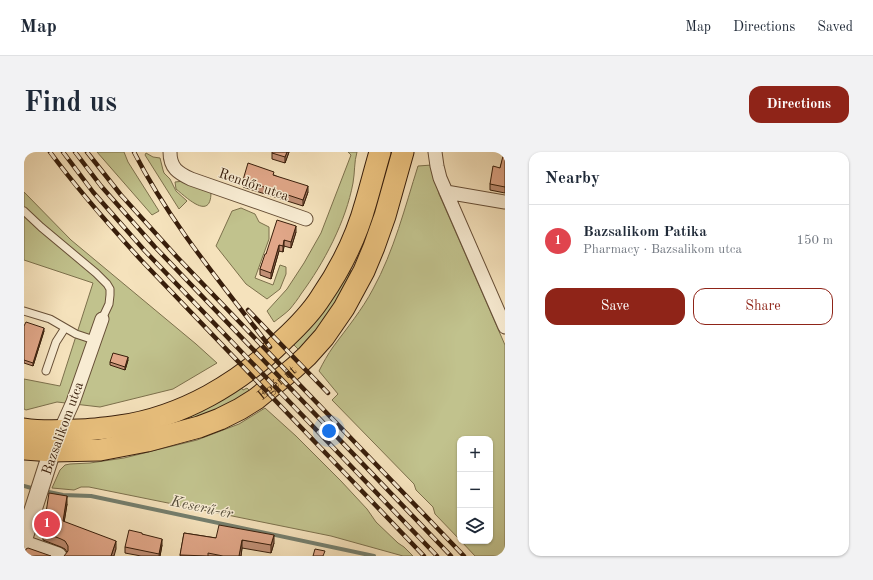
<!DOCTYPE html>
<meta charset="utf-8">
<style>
:root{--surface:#fff;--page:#f2f2f3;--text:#1f2937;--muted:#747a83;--line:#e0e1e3;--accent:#8f2418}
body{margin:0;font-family:"Old Standard TT",serif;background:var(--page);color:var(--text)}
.controls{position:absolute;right:12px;bottom:12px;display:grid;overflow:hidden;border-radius:8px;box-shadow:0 1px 3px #0004}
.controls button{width:36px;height:36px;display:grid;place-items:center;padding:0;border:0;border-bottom:1px solid var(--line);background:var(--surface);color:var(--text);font:20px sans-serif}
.you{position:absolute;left:305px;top:279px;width:14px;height:14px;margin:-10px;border:3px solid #fff;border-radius:50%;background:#1a73e8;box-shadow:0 0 0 6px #1a73e833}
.badge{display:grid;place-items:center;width:26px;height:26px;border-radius:50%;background:var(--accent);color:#fff;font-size:13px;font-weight:700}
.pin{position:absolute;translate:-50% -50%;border:2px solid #fff;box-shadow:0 1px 4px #0006}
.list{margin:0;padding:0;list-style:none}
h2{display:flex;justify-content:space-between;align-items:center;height:52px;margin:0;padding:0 16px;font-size:17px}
h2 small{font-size:13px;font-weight:400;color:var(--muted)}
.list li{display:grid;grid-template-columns:26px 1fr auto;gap:12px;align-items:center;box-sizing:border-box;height:72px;padding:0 16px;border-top:1px solid var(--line)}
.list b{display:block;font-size:15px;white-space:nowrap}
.list p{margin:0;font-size:13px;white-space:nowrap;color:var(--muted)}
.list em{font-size:13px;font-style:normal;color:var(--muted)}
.actions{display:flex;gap:8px;padding:12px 16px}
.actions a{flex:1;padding:9px 0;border:1px solid var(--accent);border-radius:12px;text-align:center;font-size:14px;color:var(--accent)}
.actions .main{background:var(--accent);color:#fff}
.icon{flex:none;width:22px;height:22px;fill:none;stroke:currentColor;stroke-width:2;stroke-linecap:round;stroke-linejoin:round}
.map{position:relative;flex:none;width:481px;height:404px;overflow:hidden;border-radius:12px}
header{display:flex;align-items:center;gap:24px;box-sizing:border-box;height:56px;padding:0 20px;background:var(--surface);border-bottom:1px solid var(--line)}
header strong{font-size:19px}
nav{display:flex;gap:22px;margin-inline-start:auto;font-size:14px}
.intro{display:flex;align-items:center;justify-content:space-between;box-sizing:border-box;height:96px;padding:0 24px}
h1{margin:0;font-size:28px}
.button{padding:10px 18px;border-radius:12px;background:var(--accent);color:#fff;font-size:14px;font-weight:700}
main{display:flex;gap:24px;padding:0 24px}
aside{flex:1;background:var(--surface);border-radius:12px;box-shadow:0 1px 3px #0004}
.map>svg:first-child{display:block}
.green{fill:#c1c28d;stroke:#7c704c}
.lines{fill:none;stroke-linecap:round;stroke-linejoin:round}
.stream{stroke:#747e6d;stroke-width:4}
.service-casing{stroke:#674f37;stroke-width:9}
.minor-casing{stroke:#674f37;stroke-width:15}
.tertiary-casing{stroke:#674f37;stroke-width:19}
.primary-casing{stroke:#381e0b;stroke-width:23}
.service{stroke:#f8ecd3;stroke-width:7}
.minor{stroke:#f8ecd3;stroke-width:13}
.tertiary{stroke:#f8ecd3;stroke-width:17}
.primary{stroke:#eac17e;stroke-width:21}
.rail-casing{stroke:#381e0b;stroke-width:4.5}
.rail{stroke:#f8ecd3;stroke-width:3;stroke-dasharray:9;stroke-linecap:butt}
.wall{fill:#c29076;stroke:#381e0b}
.shaded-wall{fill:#9e7560;stroke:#381e0b}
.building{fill:#e1a789;stroke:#381e0b}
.labels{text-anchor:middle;stroke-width:3;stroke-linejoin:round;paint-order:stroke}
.street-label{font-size:14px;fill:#381e0b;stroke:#f8ecd3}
.water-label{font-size:15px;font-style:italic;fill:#564e3c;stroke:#f8ecd3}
</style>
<header>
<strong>Map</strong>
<nav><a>Map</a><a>Directions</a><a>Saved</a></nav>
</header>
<div class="intro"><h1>Find us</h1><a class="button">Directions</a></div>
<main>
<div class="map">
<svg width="481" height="404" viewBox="0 0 481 404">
<rect width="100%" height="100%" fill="#f5e2bc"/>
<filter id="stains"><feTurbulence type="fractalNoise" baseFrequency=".005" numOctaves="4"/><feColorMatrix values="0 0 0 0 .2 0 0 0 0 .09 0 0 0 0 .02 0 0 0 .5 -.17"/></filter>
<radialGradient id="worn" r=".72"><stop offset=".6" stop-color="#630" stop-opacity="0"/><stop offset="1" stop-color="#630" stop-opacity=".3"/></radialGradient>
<!-- green -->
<path class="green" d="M 73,0 L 100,0 L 104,10 L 135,59 L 128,63 Z
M 324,0 L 333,0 C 330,10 331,20 329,31 C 322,69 300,111 277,142 C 274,147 270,152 266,157 C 261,162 255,166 250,170 L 243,159 L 263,137 L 280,111 L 297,81 L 327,3 Z
M 122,1 L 129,5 L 136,6 L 139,18 L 140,21 L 146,27 L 152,39 L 163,49 L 155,57 L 121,3 Z
M 408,13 L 411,27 L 415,42 L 481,193 L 481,404 L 451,404 L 437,389 L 466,389 L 466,287 L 436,287 L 436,388 L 411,362 L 409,355 L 392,338 L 390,332 L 308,248 L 314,242 L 295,219 C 299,211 304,202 309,195 C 323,176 338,158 349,137 C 370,99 381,55 394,14 Z
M 160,29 L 187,40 C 187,70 162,45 152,37 L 151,30 Z
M 0,40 L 47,88 L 172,192 L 193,211 L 149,237 L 76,255 L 33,250 L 2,258 L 0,257 L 0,227 L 36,234 L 69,131 L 0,108 Z
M 217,56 L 231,62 L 235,70 L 245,75 L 245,87 L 231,126 L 249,133 L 256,113 L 262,115 L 262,122 L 256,137 L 243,147 L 222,132 L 192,94 L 208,59 Z
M 323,117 L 327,118 C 320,137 309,160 296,176 C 290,184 283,192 276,199 L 268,191 Z
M 216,234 L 219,238 L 223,236 L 227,240 L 201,256 L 158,269 L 179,258 Z
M 241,256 L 272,284 L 317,329 L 343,357 L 352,370 L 374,391 L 380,395 L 389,404 L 379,404 L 307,384 L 65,335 L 57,335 L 50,338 L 28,336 L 36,318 L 41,313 L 46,312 L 66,311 L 100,306 L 173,288 L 215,272 Z"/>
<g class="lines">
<!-- stream -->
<path class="stream" d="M 0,334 L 11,337
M 20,339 L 39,343 L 67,344 L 350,404"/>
<!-- service casing -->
<g class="service-casing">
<path id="service" d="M 0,59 L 17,75 L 72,121 L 83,132 L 86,137 L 86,143 L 85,152 L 78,167
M 0,159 L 26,167 L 52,182 L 70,188
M 22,219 L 32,190 L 41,176"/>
</g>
<!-- minor casing -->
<g class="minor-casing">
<path id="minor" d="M 146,0 C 146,16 154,21 167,27 L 282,67
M 411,0 L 413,14 L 416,26 L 481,175
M 422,40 L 481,50
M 36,279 L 49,250 L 78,167"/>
</g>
<!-- tertiary casing -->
<g class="tertiary-casing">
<path id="tertiary" d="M 0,386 L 28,299 L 33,289
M 0,392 L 34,404"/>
</g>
<!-- primary casing -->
<g class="primary-casing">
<g id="primary">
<path d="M 0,277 C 18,280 36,279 54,278 C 68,278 82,276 96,274 C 158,265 216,231 259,188 C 273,175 287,161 297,145 C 317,116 333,83 342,50 C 347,33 351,17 356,0"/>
<path id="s1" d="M 0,297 L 28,299 L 76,298 L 123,289 L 175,275 L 196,267 L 216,257 L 232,247 L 270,216 L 283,204 L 300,185 L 320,156 L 340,119 L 350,95 L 361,64 L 379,0"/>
</g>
</g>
<!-- service -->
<use href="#service" class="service"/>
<!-- minor -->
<use href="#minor" class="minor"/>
<!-- tertiary -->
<use href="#tertiary" class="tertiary"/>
<!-- primary -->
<use href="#primary" class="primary"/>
<!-- rail casing -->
<g class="rail-casing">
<path id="rail" d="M 26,0 C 54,38 85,73 117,108 L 400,404
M 39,0 L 69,40 L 121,99 L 413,404
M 51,0 L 77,34 L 131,95 L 427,404
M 63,0 L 97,43 L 153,105 L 440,404
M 110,0 C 146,71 198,132 246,195
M 224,158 L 304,241"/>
</g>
<!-- rail -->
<use href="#rail" class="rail"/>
</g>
<!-- wall -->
<path class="wall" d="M 265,0 L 261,11 L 248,7 L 248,1 Z
M 481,0 L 481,41 L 466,38 L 466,32 L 476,16 Z
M 250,23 L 284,40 L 279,54 L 219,35 L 219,28 Z
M 272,80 L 267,96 L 260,94 L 259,100 L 255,99 L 247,127 L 236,123 L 236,117 L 242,102 Z
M 0,174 L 20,179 L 9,214 L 0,211 Z
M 104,208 L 101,218 L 86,213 L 86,210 Z
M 43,352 L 40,370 L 92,397 L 43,400 L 41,397 L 37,395 L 19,388 L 19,380 Z
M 160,381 L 192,386 L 250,391 L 247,401 L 218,396 L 217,404 L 156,404 Z
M 118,382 L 138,393 L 136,404 L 117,404 L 101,401 L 101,395 Z"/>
<!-- shaded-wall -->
<path class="shaded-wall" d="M 263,0 L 265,0 L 261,11 L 261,5 Z
M 284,34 L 284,40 L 279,54 L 279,48 Z
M 272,74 L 272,80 L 267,96 L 267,90 Z
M 260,88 L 260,94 L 259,100 L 259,94 Z
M 255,93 L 255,99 L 247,127 L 247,121 Z
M 20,176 L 20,179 L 9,214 L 9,211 Z
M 104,205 L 104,208 L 101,218 L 101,215 Z
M 43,344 L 43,352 L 39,377 L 39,369 Z
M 250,383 L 250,391 L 247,401 L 247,393 Z
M 138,387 L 138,393 L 136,404 L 135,404 Z
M 218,388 L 218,396 L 217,404 L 215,404 Z
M 92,389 L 92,397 L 90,404 L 87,404 Z"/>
<!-- building -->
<path class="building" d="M 248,0 L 263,0 L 261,5 L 248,1 Z
M 480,0 L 481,0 L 481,35 L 466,32 L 469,14 L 476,16 Z
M 224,11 L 250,20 L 249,23 L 284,34 L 279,48 L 219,28 Z
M 253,68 L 272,74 L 267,90 L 260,88 L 259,94 L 255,93 L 247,121 L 236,117 L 241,102 L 242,102 Z
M 2,170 L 20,176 L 9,211 L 0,208 L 0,174 Z
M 89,201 L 104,205 L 101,215 L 86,210 Z
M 25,341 L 43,344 L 39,369 L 92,389 L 87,404 L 40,404 L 44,399 L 44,394 L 41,389 L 37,387 L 19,380 Z
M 195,373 L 250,383 L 247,393 L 218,388 L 215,404 L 199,404 L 184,401 L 184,404 L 156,403 L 160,381 L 192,386 Z
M 105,378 L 118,381 L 118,382 L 138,387 L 135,402 L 101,395 Z
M 4,396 L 27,404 L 0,404 L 2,397 Z
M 291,397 L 301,399 L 299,404 L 289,404 Z"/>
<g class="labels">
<!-- street labels -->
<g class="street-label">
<text transform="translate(230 32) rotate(19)" y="5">Rendőr utca</text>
<text dy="5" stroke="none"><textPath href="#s1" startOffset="268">Egér út</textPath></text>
<text transform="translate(38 276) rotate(-70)" y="5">Bazsalikom utca</text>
</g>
<!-- water labels -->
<g class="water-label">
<text transform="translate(178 355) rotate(12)" y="5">Keserű-ér</text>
</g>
</g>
<rect width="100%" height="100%" filter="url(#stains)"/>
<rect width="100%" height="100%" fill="url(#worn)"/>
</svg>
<div class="controls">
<button>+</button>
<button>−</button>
<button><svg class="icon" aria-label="layers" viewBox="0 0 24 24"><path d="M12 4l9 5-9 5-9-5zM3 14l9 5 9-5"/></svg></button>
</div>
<div class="you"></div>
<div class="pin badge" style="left:23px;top:372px;background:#e0444e">1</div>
</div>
<aside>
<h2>Nearby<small></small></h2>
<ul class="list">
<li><span class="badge" style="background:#e0444e">1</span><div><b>Bazsalikom Patika</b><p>Pharmacy · Bazsalikom utca</p></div><em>150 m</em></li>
</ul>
<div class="actions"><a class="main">Save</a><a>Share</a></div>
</aside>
</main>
